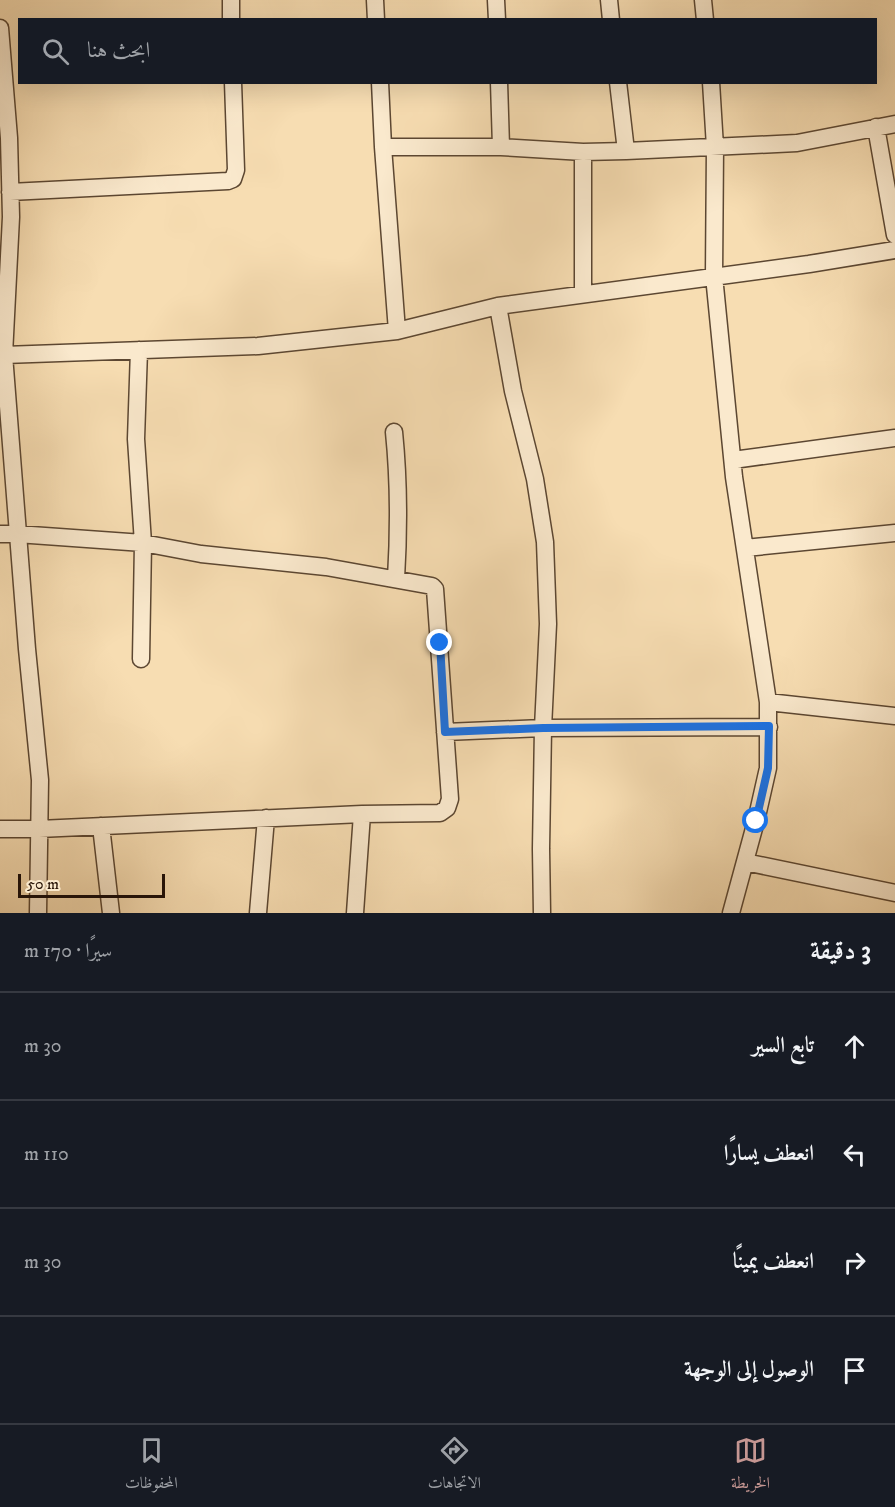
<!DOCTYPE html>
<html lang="ar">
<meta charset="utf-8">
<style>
:root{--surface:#171b24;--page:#242831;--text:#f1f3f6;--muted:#9ea1a6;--line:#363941;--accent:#c59692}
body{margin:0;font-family:"IM FELL DW Pica",Amiri,serif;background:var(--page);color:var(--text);direction:rtl}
.scale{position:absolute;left:18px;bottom:15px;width:147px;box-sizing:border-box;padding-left:6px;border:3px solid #291508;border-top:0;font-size:16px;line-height:21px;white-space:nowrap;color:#291508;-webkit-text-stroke:4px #fae9cd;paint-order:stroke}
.stop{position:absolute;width:18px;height:18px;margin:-14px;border:4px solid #1a73e8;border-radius:50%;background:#fff}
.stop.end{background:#1a73e8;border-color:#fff;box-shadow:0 2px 6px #0008}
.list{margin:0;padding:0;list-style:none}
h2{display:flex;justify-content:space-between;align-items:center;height:78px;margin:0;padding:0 24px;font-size:26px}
h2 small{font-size:20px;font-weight:400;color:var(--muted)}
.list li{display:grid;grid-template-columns:39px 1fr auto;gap:18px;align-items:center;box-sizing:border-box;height:108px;padding:0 24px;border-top:2px solid var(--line)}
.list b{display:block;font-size:22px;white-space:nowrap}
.list em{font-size:20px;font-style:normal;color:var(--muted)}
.icon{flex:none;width:33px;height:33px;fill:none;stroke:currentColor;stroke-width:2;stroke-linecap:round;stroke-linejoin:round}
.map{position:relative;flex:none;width:895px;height:913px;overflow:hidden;direction:ltr}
.search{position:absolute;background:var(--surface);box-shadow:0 6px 24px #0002;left:18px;right:18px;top:18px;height:66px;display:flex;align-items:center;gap:15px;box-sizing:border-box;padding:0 21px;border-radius:0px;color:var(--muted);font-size:22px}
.sheet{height:510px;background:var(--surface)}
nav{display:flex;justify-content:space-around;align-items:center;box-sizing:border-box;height:84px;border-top:2px solid var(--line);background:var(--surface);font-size:16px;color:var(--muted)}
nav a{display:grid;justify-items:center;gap:3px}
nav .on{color:var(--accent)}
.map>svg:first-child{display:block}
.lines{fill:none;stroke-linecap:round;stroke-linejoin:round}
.street-casing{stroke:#5c4732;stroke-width:19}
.street{stroke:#fae9cd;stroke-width:16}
.route{stroke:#1a73e8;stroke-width:8}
</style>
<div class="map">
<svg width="895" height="913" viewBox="0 0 895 913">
<rect width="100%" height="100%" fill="#f7ddb2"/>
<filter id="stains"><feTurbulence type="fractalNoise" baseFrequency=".00333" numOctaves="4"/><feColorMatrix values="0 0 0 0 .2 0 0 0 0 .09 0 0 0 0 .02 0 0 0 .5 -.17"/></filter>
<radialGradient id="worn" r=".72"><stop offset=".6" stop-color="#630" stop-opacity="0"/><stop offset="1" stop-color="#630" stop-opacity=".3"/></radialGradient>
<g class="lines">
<!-- street casing -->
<g class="street-casing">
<path id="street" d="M 231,0 L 231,20
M 375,0 L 376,20
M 496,0 L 497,20
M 609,0 L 611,20
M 703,0 L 705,20
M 0,28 L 9,138 L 11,217 L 4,355 L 27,649 L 40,780 L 38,913
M 380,82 L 383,147 L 397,331
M 499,82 L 501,147
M 618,82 L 626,151
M 711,82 L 715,147 L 714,276 L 734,477 L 768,702 L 768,768 L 756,821 L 731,913
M 876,127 L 895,235
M 383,147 L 501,147 L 583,152 L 626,151 L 797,143 L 895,124
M 10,192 L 228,181 L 233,179 L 236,170 L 233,82
M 583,294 L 583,152
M 498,306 L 513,391 L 535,479 L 545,542 L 548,624 L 543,728 L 541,849 L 542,913
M 139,350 L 136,439 L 143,543 L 141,659
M 4,355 L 258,346 L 397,331 L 498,306 L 809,264 L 895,250
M 394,432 C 399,481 399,529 396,579
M 733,460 L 895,438
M 0,534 L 17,534 L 143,543 L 201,554 L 326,567 L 432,586 L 435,589 L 450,799 L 447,808 L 440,813 L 362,814 L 39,829 L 0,829
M 745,548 L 895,533
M 768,702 L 895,716
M 445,732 L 543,728 L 769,727
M 101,826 L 111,913
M 745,862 L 895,893
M 258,913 L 266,818
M 355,913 L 362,814"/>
</g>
<!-- street -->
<use href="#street" class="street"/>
</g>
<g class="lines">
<!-- route -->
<path class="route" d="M 440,643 L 445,732 L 543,728 L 769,726 L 768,768 L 756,821"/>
</g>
<rect width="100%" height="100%" filter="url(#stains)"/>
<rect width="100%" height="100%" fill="url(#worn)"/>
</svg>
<div class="scale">50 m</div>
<div class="stop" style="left:756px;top:821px"></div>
<div class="stop end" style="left:440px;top:643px"></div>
<div class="search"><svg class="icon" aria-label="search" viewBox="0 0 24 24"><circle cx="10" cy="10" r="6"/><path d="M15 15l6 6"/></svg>ابحث هنا</div>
</div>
<section class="sheet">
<h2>3 دقيقة<small>سيرًا · 170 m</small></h2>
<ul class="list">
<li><svg class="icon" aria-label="ahead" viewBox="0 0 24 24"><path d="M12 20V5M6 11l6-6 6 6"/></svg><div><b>تابع السير</b></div><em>30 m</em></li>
<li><svg class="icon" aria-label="left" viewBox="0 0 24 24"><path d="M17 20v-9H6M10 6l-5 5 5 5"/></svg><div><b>انعطف يسارًا</b></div><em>110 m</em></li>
<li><svg class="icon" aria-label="right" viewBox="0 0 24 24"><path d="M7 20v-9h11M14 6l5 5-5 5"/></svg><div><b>انعطف يمينًا</b></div><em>30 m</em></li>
<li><svg class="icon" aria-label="arrive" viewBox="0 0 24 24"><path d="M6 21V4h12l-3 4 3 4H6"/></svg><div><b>الوصول إلى الوجهة</b></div></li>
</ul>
</section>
<nav>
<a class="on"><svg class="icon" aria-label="map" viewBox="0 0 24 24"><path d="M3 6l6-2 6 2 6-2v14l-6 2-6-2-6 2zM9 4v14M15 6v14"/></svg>الخريطة</a>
<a><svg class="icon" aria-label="directions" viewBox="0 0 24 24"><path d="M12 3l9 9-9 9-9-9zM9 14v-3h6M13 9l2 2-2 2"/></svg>الاتجاهات</a>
<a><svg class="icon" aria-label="saved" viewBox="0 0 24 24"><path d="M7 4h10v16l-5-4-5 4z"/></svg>المحفوظات</a>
</nav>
